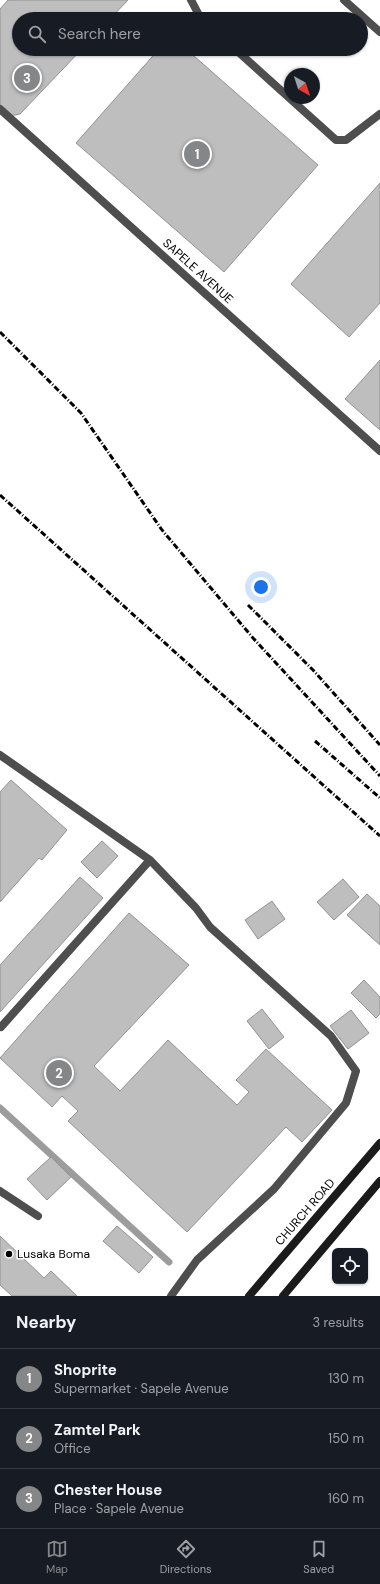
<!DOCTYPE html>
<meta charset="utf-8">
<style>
:root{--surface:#171b24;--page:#20242c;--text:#f1f3f6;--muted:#9ea1a6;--line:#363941;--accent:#858687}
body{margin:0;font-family:"DM Sans",sans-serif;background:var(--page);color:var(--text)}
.controls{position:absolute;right:12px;bottom:12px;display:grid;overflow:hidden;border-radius:6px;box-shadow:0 1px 3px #0004}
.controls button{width:36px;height:36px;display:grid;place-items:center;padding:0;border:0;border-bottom:1px solid var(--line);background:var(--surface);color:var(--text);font:20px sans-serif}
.compass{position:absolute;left:284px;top:68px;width:36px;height:36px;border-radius:50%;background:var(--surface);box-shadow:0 1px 3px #0004;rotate:141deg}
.you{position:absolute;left:261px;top:587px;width:14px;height:14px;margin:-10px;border:3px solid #fff;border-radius:50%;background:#1a73e8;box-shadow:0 0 0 6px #1a73e833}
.badge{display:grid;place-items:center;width:26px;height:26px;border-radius:50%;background:var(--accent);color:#fff;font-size:13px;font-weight:700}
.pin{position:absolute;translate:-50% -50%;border:2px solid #fff;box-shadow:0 1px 4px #0006}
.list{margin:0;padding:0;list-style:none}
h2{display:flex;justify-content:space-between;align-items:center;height:52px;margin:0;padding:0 16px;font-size:17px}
h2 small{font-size:13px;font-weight:400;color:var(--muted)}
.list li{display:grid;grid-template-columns:26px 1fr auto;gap:12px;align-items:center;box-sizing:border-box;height:60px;padding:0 16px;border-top:1px solid var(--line)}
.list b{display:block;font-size:15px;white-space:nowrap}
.list p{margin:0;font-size:13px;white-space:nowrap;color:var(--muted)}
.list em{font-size:13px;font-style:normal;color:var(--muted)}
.icon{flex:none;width:22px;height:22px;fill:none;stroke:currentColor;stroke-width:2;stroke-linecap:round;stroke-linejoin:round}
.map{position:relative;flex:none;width:380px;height:1296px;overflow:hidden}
.search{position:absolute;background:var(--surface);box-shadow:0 1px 3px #0004;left:12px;right:12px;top:12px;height:44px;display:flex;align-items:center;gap:10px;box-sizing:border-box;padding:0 14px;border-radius:22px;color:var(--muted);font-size:15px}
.sheet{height:232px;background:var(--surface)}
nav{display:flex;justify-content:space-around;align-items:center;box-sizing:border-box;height:56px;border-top:1px solid var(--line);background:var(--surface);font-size:11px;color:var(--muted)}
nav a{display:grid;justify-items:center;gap:2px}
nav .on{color:var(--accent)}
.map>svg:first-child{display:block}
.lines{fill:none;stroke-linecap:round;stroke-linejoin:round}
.stream{stroke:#9c9c9c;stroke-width:7}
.building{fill:#bebebe;stroke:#929292}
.lane{stroke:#4e4e4e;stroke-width:8}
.street{stroke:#4e4e4e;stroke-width:8}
.secondary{stroke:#1b1b1b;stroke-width:8}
.rail{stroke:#000;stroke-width:3;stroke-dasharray:6 2 1 2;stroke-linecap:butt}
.poi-dot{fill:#000;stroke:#fff;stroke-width:1.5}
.labels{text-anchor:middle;stroke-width:3;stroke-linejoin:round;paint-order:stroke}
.street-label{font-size:12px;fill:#000;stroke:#fff}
.poi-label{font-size:12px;fill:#000;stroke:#fff;text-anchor:start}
</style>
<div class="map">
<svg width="380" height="1296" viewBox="0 0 380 1296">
<rect width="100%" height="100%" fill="#fff"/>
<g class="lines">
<!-- stream -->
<path class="stream" d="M 0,1108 L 169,1262"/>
</g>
<!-- building -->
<path class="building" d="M 8,0 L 128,0 L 110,19 L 19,19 L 19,49 L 82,49 L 20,114 L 10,116 L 0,108 L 0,9 Z
M 159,49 L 186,49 L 318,165 L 224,272 L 76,143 Z
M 380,183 L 380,303 L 349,337 L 291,284 Z
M 380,360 L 380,430 L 345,399 Z
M 11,780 L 67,830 L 42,860 L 39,858 L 0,902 L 0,792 Z
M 102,841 L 118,856 L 97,878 L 81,862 Z
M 80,877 L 103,898 L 0,1012 L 0,965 Z
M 343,879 L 359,897 L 334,920 L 317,902 Z
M 367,894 L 380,906 L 380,945 L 347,915 Z
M 272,901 L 285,919 L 258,939 L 245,920 Z
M 129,913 L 189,965 L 94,1066 L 120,1091 L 168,1040 L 237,1105 L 249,1092 L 236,1080 L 266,1049 L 332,1110 L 302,1142 L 286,1127 L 187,1232 L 68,1121 L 78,1111 L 62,1096 L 52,1107 L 0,1058 Z
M 364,980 L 380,997 L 380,1014 L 376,1018 L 351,993 Z
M 262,1009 L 284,1037 L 269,1049 L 247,1021 Z
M 351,1010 L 369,1033 L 348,1049 L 330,1026 Z
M 51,1157 L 71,1177 L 47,1200 L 27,1179 Z
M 117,1226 L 153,1257 L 139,1273 L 103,1241 Z
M 0,1236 L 44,1278 L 51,1271 L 77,1296 L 12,1296 L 0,1285 Z"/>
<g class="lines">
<!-- lane -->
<path class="lane" d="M 191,0 L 201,19
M 235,49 L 336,140 L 346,140 L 380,114
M 0,755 L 150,860 L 196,908 L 210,927 L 331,1036 L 356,1071 L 346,1103 L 274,1189 L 197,1260 L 171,1296
M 1,1027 L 150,860
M 0,1191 L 38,1216"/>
<!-- street -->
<path class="street" d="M 344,0 L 380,32
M 0,109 L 380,451"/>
<!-- secondary -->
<path class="secondary" d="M 249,1296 L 380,1143
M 283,1296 L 380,1181"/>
<!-- rail -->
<path class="rail" d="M 0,332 L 81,413 L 162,530 L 253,638 L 380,776
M 0,495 L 380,836
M 248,605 L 313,670 L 380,745
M 315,741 L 380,798"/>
</g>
<!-- markers -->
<circle class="poi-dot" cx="9" cy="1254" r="4"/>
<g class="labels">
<!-- street labels -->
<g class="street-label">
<text transform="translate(198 271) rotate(42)" y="4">SAPELE AVENUE</text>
<text transform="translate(305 1212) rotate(-49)" y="4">CHURCH ROAD</text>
</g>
<!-- poi labels -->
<g class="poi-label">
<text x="17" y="1258">Lusaka Boma</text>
</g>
</g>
</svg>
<div class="controls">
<button><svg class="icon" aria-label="locate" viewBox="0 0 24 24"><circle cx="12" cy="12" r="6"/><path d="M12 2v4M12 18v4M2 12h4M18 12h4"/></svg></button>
</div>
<svg class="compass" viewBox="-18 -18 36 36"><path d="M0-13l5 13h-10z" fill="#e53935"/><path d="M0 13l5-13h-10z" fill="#9ea1a6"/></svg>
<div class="you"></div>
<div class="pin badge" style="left:197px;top:154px">1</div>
<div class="pin badge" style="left:59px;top:1073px">2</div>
<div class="pin badge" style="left:27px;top:78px">3</div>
<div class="search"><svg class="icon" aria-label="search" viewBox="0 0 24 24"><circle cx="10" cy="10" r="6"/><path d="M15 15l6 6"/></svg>Search here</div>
</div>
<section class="sheet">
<h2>Nearby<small>3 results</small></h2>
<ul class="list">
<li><span class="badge">1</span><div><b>Shoprite</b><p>Supermarket · Sapele Avenue</p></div><em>130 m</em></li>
<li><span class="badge">2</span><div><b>Zamtel Park</b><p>Office</p></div><em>150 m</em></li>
<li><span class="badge">3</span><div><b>Chester House</b><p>Place · Sapele Avenue</p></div><em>160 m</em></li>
</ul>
</section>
<nav>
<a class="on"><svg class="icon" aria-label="map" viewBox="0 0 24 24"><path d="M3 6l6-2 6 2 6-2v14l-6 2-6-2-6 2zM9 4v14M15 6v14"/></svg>Map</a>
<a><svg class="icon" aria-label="directions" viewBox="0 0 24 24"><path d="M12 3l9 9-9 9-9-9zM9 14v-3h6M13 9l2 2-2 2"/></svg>Directions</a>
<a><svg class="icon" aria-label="saved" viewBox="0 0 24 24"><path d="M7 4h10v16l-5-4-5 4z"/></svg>Saved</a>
</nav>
